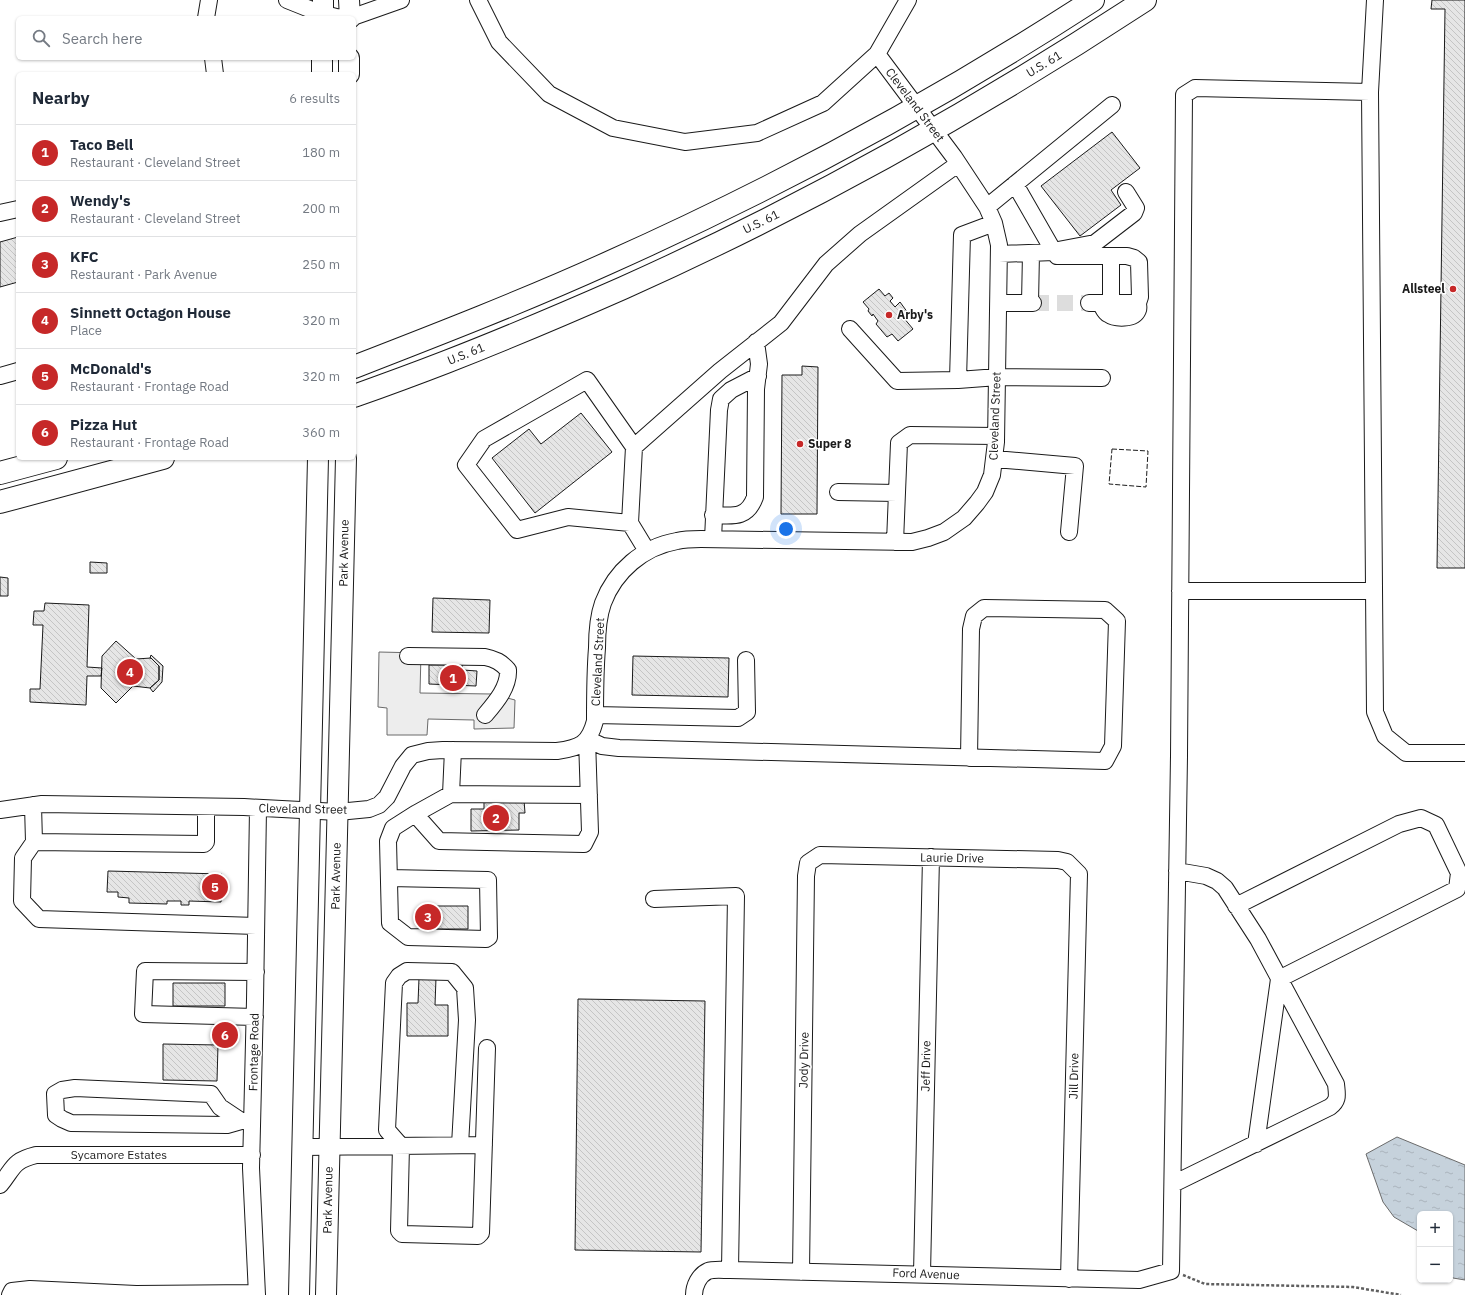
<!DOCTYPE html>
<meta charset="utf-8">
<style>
:root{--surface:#fff;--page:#f6f6f7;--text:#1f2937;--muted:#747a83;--line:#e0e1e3;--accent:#c62828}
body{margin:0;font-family:"IBM Plex Sans",sans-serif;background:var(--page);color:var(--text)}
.controls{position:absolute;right:12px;bottom:12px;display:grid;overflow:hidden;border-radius:6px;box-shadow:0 1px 3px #0004}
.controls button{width:36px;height:36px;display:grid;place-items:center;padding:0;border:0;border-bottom:1px solid var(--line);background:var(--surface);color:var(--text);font:20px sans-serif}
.you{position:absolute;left:786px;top:529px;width:14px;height:14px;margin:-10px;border:3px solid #fff;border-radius:50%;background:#1a73e8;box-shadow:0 0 0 6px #1a73e833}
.badge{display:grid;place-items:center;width:26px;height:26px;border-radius:50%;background:var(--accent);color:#fff;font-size:13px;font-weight:700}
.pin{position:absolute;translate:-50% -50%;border:2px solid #fff;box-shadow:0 1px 4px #0006}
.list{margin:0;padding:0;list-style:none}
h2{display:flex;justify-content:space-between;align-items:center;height:52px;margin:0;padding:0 16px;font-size:17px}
h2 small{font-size:13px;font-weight:400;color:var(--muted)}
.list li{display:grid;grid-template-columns:26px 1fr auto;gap:12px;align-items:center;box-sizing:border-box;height:56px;padding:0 16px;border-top:1px solid var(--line)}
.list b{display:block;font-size:15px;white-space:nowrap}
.list p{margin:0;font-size:13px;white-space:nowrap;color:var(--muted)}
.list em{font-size:13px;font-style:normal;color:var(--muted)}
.icon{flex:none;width:22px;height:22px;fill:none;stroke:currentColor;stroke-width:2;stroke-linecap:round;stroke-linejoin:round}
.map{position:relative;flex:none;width:1465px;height:1295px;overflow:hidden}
.search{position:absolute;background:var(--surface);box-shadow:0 1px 3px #0004;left:16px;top:16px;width:340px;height:44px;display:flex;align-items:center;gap:10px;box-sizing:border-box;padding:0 14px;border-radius:6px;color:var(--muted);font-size:15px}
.panel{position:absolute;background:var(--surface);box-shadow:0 1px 3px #0004;left:16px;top:72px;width:340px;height:388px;border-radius:6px}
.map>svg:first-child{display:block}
.parking{fill:#ededed;stroke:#6a6a6a}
.water{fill:url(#water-ripples);stroke:#6a6a6a}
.building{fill:url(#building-back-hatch);stroke:#1a1a1a}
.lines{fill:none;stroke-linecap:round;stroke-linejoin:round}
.minor-tunnel{stroke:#ddd;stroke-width:16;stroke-dasharray:16 8;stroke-linecap:butt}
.minor-casing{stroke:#1a1a1a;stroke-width:18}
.major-casing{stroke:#1a1a1a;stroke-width:22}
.highway-casing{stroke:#1a1a1a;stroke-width:24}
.path{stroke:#5f5f5f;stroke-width:2.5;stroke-dasharray:3 2;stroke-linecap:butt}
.minor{stroke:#fff;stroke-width:16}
.major{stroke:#fff;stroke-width:20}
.highway{stroke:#fff;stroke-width:22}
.fence{stroke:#1a1a1a;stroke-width:1;stroke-dasharray:5 2;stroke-linecap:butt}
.poi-dot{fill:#c62828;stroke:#fff;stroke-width:1.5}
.labels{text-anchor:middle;stroke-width:3;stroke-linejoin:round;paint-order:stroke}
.street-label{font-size:12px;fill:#1a1a1a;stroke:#fff}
.poi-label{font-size:12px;font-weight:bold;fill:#1a1a1a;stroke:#fff;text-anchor:start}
</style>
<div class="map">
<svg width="1465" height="1295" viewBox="0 0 1465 1295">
<defs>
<pattern id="water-ripples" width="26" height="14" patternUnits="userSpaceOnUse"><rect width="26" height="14" fill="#c6d2dc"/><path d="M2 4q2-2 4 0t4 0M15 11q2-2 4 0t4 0" fill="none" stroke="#aab4bc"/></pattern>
<pattern id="building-back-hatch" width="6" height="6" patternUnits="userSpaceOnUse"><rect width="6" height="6" fill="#e6e6e6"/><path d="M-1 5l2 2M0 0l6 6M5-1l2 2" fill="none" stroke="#c5c5c5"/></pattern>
</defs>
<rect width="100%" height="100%" fill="#fff"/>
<!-- parking -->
<path class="parking" d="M 379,652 L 421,653 L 420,693 L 492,694 L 515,700 L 514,728 L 474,729 L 474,720 L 428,719 L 427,735 L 387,735 L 387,708 L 378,707 Z"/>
<!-- water -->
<path class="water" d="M 1397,1137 L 1465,1165 L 1465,1280 L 1453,1278 L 1450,1274 L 1450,1214 L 1420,1214 L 1420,1234 L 1418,1231 L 1394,1217 L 1383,1202 L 1366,1154 Z"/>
<!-- building -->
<path class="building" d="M 1432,0 L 1465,0 L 1465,568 L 1437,568 L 1445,9 L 1431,9 Z
M 1112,132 L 1140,168 L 1111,190 L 1121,205 L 1080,236 L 1041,186 Z
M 18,237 L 18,282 L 0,287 L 0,242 Z
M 879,289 L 885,296 L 889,293 L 893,298 L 890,301 L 895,307 L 900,302 L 908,313 L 903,317 L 913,329 L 898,341 L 892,334 L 887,337 L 876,324 L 878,321 L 873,314 L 872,316 L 868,311 L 869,309 L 863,302 Z
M 802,366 L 818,367 L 817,514 L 781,514 L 782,375 L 802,375 Z
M 581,413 L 612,452 L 535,513 L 492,458 L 529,429 L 541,444 Z
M 90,562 L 107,563 L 107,573 L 90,573 Z
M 0,577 L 8,578 L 8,596 L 0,596 Z
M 433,598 L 490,600 L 489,633 L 432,632 Z
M 45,603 L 89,605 L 87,667 L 102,668 L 101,676 L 87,676 L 86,705 L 30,702 L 30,689 L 40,689 L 43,625 L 33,625 L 34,611 L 44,611 Z
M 116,641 L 136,659 L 151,658 L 159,666 L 159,680 L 150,688 L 133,686 L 116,703 L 101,688 L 102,656 Z
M 151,655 L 163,666 L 162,682 L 153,692 L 150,688 L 159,680 L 159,666 L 151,658 L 150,658 Z
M 633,656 L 729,658 L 728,697 L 632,695 Z
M 429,665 L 462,665 L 463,670 L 477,671 L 476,686 L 429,684 Z
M 484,800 L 524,800 L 525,813 L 519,813 L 519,830 L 471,831 L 471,809 L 484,809 Z
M 108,871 L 222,874 L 221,902 L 189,901 L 189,905 L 181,905 L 181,901 L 167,901 L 167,904 L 129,903 L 129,898 L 118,897 L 118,892 L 107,892 Z
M 419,906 L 468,906 L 468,929 L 419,929 Z
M 419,978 L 436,978 L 435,1005 L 448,1005 L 448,1036 L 407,1036 L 407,1003 L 418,1003 Z
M 173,983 L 225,983 L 225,1006 L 173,1006 Z
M 578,999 L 705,1001 L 701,1252 L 575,1250 Z
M 163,1044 L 218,1045 L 217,1081 L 163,1080 Z"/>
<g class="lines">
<!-- minor-tunnel -->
<path class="minor-tunnel" d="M 1033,303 L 1089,303"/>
<!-- minor casing -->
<g class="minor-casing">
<path id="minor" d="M 287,0 L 317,12 L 336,17 L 350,18 L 401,0
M 478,0 L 499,42 L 549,94 L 613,128 L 685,142 L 757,133 L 823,103 L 877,54 L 908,0
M 206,18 L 209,0
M 213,58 L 215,74
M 1370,92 L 1375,712 L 1385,736 L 1406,753 L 1465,753
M 1015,184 L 1054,252 L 1058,250 L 1095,243 L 1134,213 L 1136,208 L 1126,192
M 987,207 L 1112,105
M 0,213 L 18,209
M 999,254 L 1054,252 L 1057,256 L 1127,256 L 1134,258 L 1139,262 L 1140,297 L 1138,303 L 1089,303
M 1111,256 L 1111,303
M 998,303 L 1033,303
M 1030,303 L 1031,253
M 1100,303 C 1103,307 1104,312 1108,314 C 1115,319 1134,320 1138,310 C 1139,308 1138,306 1138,303
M 850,329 L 897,381 L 958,380 L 998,377 L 1102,378
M 0,376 L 18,371
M 958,380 L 962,235 L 994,223
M 634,447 L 720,371 L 781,323 L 826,264 L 860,234 L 958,164
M 995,459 L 1075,466 L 1069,532
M 838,492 L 897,493
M 713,515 C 733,516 747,519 755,497 L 756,389 L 759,364 L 756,342
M 630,523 L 568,517 L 517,530 L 466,465 L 484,439 L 587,380 L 634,447 L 630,523 L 647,551
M 713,539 L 719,410 L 721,399 L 731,390 L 758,376
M 895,542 L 899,443 L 910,435 L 996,436
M 1180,591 L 1374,591
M 408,656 L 485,657 C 495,659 501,662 508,670 C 509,687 496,702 485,715
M 595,715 L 738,718 L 747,712 L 746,660
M 587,739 L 602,746 L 619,748 L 1105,761 L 1113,746 L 1117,621 L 1105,610 L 984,608 L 974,616 L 971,629 L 969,758
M 451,794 L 589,795
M 33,805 L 34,842 L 23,858 L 22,901 L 39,919 L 256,926
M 0,810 L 42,804 L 244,807 L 338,812 L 369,809 L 379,805 L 387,797 L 403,766 L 412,755 L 428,751 L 443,750 L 557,751 C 580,748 589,744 595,721 C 595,696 595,672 597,648 C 597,633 598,617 603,603 C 615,571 643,547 677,541 C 685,539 693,539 701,539 L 912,542 L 928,538 L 944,532 L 964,518 L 977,503 L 985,492 L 992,475 L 996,442 L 999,245 L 994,223 L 987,207 L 954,157 L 877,54
M 415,814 L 439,841 L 584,844 L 590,832 L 587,739
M 34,842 L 204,844 L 206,842 L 206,807
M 389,878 L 488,880 L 489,937 L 486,939 L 408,937 L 390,923 L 388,841 L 393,828 L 415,814 L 451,794 L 453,750
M 654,899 L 736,896 L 730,1270
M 1236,906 L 1399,824 L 1421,818 L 1436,825 L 1459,873 L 1457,889 L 1279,979 L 1256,1144
M 255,1017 L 143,1014 L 145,971 L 256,972
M 241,1121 L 220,1107 L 211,1094 L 75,1088 L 62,1090 L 55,1094 L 56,1115 L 62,1119 L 71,1123 L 227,1125 L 241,1121 L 252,1121
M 460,1145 L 467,1020 L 465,988 L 452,972 L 407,971 L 399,976 L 394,983 L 387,1130 L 401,1146 L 399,1231 L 402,1234 L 478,1236 L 481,1233 L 487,1048
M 302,1147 L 484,1145
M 1173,1184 L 1330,1107 C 1339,1100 1337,1095 1336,1084 L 1258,939 L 1225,888 L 1217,881 L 1206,876 L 1177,871
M 0,1185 C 14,1168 12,1161 36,1155 L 252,1155
M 801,1272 L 806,876 L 808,863 L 820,855 L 1058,860 L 1067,862 L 1079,874 L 1069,1279
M 922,1274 L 931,857
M 10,1295 L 12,1291 L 30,1289 L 136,1294 L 257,1293
M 257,1295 L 251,1168 L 255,1000 L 258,809
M 694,1295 C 694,1286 699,1275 708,1271 C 713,1269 723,1270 730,1270 L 1139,1280 L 1171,1271 L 1179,756 L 1184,95 L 1195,88 L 1370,92 L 1375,0"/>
</g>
<!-- major casing -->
<g class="major-casing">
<path id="major" d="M 349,0 L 350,18
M 323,18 L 323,0
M 322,74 L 322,58
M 349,74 L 349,58
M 299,1295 L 318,458
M 326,1295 L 346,458"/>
</g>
<!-- highway casing -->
<g class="highway-casing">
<path id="highway" d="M 354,367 C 439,334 524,301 608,263 C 776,188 939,100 1093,0
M 354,396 C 385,385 415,374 446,362 C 505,339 564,314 623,288 C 804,207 979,109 1145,0
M 0,473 L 56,458
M 0,502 L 163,458"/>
</g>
<!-- path -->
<path class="path" d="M 1183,1275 L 1205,1284 L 1353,1287 L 1401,1295"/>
<!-- minor -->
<use href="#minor" class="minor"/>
<!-- major -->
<use href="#major" class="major"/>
<!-- highway -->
<use href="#highway" class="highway"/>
<!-- fence -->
<path class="fence" d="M 1112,449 L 1148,451 L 1146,487 L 1109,484 Z"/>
</g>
<!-- markers -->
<g class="poi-dot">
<circle cx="1453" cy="289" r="4"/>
<circle cx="889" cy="315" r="4"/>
<circle cx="800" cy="444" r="4"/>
</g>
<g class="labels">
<!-- street labels -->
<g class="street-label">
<text transform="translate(1044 64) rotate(-31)" y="4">U.S. 61</text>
<text transform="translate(915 105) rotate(53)" y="4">Cleveland Street</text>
<text transform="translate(761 222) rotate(-26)" y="4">U.S. 61</text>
<text transform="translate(466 354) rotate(-22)" y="4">U.S. 61</text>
<text transform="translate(995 416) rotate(-88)" y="4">Cleveland Street</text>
<text transform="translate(344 553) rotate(-89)" y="4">Park Avenue</text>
<text transform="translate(598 662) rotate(-87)" y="4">Cleveland Street</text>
<text transform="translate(303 809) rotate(1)" y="4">Cleveland Street</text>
<text transform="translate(952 858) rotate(1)" y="4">Laurie Drive</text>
<text transform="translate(336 876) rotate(-89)" y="4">Park Avenue</text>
<text transform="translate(254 1052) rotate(-89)" y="4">Frontage Road</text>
<text transform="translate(804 1060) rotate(-89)" y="4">Jody Drive</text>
<text transform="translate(926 1066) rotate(-89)" y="4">Jeff Drive</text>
<text transform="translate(1074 1076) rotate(-89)" y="4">Jill Drive</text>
<text x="119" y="1159">Sycamore Estates</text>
<text transform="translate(328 1200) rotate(-89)" y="4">Park Avenue</text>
<text transform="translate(926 1274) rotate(2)" y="4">Ford Avenue</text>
</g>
<!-- poi labels -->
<g class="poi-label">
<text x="1445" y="293" text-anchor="end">Allsteel</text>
<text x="897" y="319">Arby's</text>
<text x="808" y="448">Super 8</text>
</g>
</g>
</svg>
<div class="controls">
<button>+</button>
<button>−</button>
</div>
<div class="you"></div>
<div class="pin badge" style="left:453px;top:678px">1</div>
<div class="pin badge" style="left:496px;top:818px">2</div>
<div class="pin badge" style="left:428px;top:917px">3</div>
<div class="pin badge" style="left:130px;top:672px">4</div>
<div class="pin badge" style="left:215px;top:887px">5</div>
<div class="pin badge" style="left:225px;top:1035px">6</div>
<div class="search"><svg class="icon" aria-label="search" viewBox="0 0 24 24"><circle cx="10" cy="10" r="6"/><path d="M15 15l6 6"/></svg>Search here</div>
<section class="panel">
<h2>Nearby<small>6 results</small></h2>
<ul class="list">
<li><span class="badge">1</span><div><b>Taco Bell</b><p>Restaurant · Cleveland Street</p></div><em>180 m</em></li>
<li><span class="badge">2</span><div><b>Wendy's</b><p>Restaurant · Cleveland Street</p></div><em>200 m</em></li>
<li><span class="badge">3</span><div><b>KFC</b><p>Restaurant · Park Avenue</p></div><em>250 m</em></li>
<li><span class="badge">4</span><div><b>Sinnett Octagon House</b><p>Place</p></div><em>320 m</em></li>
<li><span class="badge">5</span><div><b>McDonald's</b><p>Restaurant · Frontage Road</p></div><em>320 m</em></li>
<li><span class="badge">6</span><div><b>Pizza Hut</b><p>Restaurant · Frontage Road</p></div><em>360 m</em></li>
</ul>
</section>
</div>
